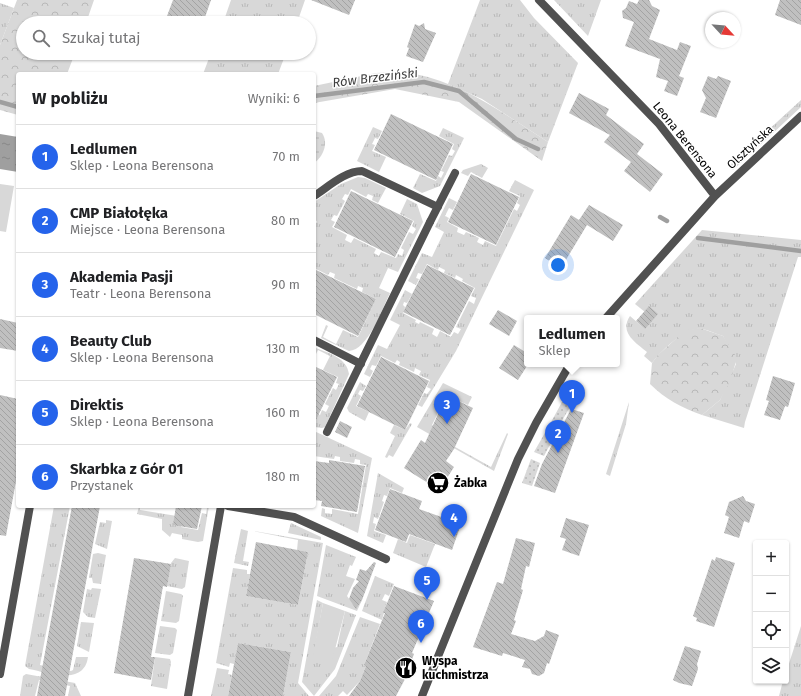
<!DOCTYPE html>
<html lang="pl">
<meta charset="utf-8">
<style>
:root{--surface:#fff;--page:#f6f6f6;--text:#202124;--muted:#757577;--line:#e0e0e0;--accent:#2563eb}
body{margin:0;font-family:"Fira Sans",sans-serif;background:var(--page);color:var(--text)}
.controls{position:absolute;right:12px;bottom:12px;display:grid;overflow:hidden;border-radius:4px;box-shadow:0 1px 3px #0004}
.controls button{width:36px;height:36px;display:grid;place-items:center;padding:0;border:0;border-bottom:1px solid var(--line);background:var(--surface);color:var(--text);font:20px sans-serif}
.compass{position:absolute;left:705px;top:12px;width:36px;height:36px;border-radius:50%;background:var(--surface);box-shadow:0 1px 3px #0004;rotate:116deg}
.you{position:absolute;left:558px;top:265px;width:14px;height:14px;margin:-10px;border:3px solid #fff;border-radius:50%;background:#1a73e8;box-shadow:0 0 0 6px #1a73e833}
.badge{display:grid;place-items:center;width:26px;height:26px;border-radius:50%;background:var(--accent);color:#fff;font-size:13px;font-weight:700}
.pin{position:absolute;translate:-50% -33px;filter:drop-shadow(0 1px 2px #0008)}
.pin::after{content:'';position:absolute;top:21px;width:14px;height:12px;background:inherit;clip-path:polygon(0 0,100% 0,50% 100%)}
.popup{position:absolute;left:524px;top:315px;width:96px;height:52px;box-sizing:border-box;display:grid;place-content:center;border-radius:4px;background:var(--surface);filter:drop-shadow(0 1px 3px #0005);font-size:13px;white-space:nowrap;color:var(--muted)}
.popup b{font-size:15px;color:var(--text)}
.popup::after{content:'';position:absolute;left:50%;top:100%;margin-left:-8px;border:8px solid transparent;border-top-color:var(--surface)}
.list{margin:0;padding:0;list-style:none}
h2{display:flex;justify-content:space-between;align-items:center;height:52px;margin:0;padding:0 16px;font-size:17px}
h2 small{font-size:13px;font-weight:400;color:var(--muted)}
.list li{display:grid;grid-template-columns:26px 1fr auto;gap:12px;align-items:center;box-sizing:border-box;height:64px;padding:0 16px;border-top:1px solid var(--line)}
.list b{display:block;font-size:15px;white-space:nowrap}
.list p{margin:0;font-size:13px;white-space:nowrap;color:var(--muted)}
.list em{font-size:13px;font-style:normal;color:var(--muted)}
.icon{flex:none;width:22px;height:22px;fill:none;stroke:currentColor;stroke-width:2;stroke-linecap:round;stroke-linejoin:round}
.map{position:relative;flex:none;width:801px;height:696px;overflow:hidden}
.search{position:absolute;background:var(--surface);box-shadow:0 1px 3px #0004;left:16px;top:16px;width:300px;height:44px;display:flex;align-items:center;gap:10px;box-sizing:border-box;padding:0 14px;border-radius:22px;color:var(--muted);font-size:15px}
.panel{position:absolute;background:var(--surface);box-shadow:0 1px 3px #0004;left:16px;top:72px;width:300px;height:436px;border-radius:4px}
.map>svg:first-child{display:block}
.grass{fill:url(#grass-tufts)}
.forest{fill:url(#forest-crowns)}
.wetland{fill:url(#wetland-marsh)}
.park{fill:#d8d8d8}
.garden{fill:url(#garden-dots)}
.water{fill:url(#water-ripples)}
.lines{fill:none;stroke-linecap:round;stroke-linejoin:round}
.stream{stroke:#9f9f9f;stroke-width:4.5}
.building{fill:url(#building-back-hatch)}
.pedestrian{stroke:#515151;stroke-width:8}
.minor{stroke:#515151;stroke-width:8}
.tertiary{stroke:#515151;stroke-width:8}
.labels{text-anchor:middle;stroke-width:3;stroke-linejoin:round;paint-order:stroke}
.street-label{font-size:12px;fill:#000;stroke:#fff}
.poi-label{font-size:12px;font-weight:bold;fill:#000;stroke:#fff;text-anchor:start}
.water-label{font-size:13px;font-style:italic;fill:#404040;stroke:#fff}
</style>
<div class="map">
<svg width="801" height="696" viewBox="0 0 801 696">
<defs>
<pattern id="grass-tufts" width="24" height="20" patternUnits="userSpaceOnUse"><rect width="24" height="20" fill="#d8d8d8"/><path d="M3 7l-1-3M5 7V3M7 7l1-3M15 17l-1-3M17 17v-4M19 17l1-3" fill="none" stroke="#b8b8b8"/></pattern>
<pattern id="forest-crowns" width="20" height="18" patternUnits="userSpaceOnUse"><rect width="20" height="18" fill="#d8d8d8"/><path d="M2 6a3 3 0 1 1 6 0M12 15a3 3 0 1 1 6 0" fill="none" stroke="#b8b8b8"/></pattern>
<pattern id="wetland-marsh" width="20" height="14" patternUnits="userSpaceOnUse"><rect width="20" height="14" fill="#d8d8d8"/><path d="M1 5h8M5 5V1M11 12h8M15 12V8" fill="none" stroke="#b8b8b8"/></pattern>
<pattern id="garden-dots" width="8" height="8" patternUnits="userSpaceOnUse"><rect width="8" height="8" fill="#d8d8d8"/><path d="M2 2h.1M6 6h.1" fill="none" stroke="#b8b8b8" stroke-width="1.8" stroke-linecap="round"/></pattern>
<pattern id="water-ripples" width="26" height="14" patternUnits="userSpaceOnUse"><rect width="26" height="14" fill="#9f9f9f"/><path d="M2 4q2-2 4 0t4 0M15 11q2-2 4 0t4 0" fill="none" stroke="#878787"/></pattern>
<pattern id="building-back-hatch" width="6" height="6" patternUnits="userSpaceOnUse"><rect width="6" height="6" fill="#c0c0c0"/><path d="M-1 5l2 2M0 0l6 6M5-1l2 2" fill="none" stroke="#a3a3a3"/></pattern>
</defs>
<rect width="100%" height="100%" fill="#fff"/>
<!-- grass -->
<path class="grass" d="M 231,0 L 305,0 L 297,23 L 223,23 Z
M 480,0 L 520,0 L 534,18 L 578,63 L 548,142 L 482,99 L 448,84 Z
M 554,0 L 601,0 L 588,36 Z
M 0,3 L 14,8 L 0,45 Z
M 211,53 L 286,53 L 278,74 L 203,74 Z
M 801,100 L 801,107 L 733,170 L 729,166 Z
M 373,127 L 382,131 L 378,139 L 375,138 L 372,144 L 375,145 L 372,151 L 386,157 L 379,172 L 357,161 Z
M 443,128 L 464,138 L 440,186 L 422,193 L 413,188 L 420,174 L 436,181 L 438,176 L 441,178 L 444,172 L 441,171 L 449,155 L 452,156 L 455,151 L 452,149 L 454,144 L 439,136 Z
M 481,164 L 488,168 L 482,178 L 471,172 L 468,176 L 461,173 L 463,170 Z
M 358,177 L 365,178 L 386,188 L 378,203 L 372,200 L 373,196 L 368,194 L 366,197 L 351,189 L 348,195 L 345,194 L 342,199 L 345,201 L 337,216 L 334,215 L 331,220 L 335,222 L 332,227 L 347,235 L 345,240 L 351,243 L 354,238 L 376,249 L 374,253 L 379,256 L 381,252 L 396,258 L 398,254 L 402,256 L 404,250 L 401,248 L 409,232 L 413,234 L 416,229 L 412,226 L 414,221 L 400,214 L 407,199 L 417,204 L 423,222 L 398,272 L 388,268 L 379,288 L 390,293 C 382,309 368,350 349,351 L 321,338 L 326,325 L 328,326 L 323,337 L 336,344 L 343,330 L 358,337 L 376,299 L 362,292 L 363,288 L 358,286 L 357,289 L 334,278 L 335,274 L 330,272 L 328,275 L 314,268 L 314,225 L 317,222 L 314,217 L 314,202 L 341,184 Z
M 515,180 L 534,190 L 456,351 L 422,407 L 418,405 L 424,393 L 427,394 L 431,389 L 427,387 L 430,380 L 419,375 L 421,371 L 415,368 L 414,372 L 399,365 L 400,362 L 397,360 L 395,363 L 381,356 L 376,366 L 372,365 L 370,369 L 373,371 L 370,377 L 364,374 L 378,345 L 387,349 L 400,325 L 390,320 L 405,290 L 412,294 L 407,303 L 404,302 L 403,305 L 405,307 L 403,313 L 416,320 L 415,322 L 419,324 L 420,322 L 434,329 L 432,334 L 437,337 L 440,331 L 451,337 L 454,332 L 458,334 L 461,329 L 456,327 L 469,301 L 474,304 L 476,298 L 471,296 L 475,288 L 462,281 L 463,279 L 456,275 L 455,278 L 444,273 L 445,270 L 439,267 L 438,270 L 427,264 L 422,274 L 418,273 L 416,278 L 419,279 L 416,285 L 408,281 L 422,253 L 432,257 L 444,232 L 435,227 L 449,198 L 457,202 L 453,210 L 449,208 L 445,216 L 449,218 L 447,222 L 458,228 L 457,232 L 464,235 L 466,232 L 479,238 L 477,242 L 483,245 L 485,241 L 496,246 L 514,209 L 517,211 L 520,205 L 517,203 L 520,196 L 509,191 Z
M 702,230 L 801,240 L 801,257 L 798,257 L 745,422 L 744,428 L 702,415 L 720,400 L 736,364 L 723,336 C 716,334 709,330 702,329 C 686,326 660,352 652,363 L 644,356 L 647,352 C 635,342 619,332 630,316 L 645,329 L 645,312 L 635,304 Z
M 316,348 C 329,353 347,358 349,374 L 325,427 L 322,428 L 314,427 L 314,412 L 320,415 L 322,410 L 326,412 L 329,406 L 325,404 L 333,388 L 336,390 L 339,384 L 336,383 L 338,377 L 323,370 L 330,356 L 318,350 L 314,358 L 314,350 Z
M 360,382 L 366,386 L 363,391 L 360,390 L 358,394 L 361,396 L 356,406 L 369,412 L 365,421 L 349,412 L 347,408 Z
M 443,383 L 472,397 L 468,405 L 448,396 L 445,403 L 443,403 L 432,425 L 442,430 L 439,438 L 491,467 L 507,433 L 508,434 L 494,471 L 417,427 Z
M 629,402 L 626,424 L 610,476 L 606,474 Z
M 410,423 L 412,424 L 393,457 L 389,455 L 387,458 L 385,457 L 395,436 L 390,433 L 394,425 L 405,430 Z
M 314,431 L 372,458 L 358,533 L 321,516 L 322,508 L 325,509 L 325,513 L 332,514 L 332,509 L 358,514 L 366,465 L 360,464 L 360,460 L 355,459 L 354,463 L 340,461 L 340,457 L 335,456 L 334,459 L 314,456 Z
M 378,473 L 404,488 L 402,493 L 390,488 L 387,496 L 384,495 L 382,501 L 384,502 L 378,519 L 374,517 L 373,523 L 376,524 L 374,531 L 386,535 L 383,543 L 367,536 Z
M 54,506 L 70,506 L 40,665 L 71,671 L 73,670 L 76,657 L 88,657 C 84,686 49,673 29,669 L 25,666 Z
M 139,506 L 140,506 L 140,510 L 183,517 L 181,527 L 198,530 L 202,513 L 206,514 L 207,508 L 204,506 L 209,506 L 203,541 L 198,542 L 182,539 L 182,535 L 172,533 L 170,537 L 162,530 L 162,519 L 137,514 Z
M 106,520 L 112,521 L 107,549 L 95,544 L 100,522 L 106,523 Z
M 291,523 L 321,537 L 321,540 L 288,533 Z
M 241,529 L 248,531 L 243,561 L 249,562 L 248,566 L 234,563 Z
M 248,530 L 323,543 L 298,683 L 309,696 L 283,696 L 291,652 L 238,643 L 234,664 L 230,663 L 229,667 L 216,663 L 233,568 L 247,570 L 247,574 L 250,574 L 246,596 L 298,605 L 308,552 L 297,550 L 298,540 Z
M 410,535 L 435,544 L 426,567 L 393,553 L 398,539 L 407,543 Z
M 326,545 L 356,557 L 352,566 L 350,565 L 346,576 L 355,579 L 347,596 L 355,607 L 362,600 L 357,611 L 317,596 Z
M 98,553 L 106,555 L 101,584 L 93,583 L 92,578 L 89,578 L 93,554 Z
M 175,558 L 189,561 L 185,587 L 182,589 L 167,586 L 171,563 Z
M 375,576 L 394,584 L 389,596 L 385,594 L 382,600 L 387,602 L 382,620 L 362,611 Z
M 92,588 L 101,589 L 95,618 L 88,617 L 83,612 L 87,589 L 91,590 Z
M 166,591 L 181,594 L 183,596 L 179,621 L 176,623 L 161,621 Z
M 317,600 L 323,603 L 314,653 L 337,647 L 345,611 L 356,615 L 335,669 L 314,696 L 302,682 Z
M 360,617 L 380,624 L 364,665 L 366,666 L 360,681 L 347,695 L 343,691 L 338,696 L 319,696 L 336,676 Z
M 81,622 L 94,623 L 89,652 L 77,646 Z
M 160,626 L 175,628 L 177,630 L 173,653 L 170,655 L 155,653 Z
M 801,626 L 801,696 L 779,696 L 783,681 L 786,681 L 786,673 Z
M 155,657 L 170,659 L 171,662 L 167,689 L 151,686 Z
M 217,668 L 229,670 L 228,674 L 232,675 L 228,696 L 211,696 Z
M 26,674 L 75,683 L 81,696 L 68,696 L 70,686 L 39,680 L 35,696 L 20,696 L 23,676 Z"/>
<!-- forest -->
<path class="forest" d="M 17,0 L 94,0 L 86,23 L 23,23 L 23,53 L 75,53 L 67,74 L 18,74 L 18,115 L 0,110 L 0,45 Z
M 376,73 C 388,73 403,71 415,74 C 465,84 506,115 548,142 L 542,161 L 459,102 L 395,89 L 314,103 L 314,86 Z
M 700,328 L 723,336 L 737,358 L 730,382 L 720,400 L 702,415 C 682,408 665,399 650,384 L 652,363 L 658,355 L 679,336 L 688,330 Z"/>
<!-- wetland -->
<path class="wetland" d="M 314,131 L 322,133 C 329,143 323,157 314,163 Z"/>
<!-- park -->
<path class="park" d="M 0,184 L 14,186 L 6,232 L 0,231 Z
M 323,603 L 345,611 L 332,661 L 313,654 Z"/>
<!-- garden -->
<path class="garden" d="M 562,402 L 571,405 L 558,428 L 550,424 Z
M 546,431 L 555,435 L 544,456 L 534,452 Z
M 531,459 L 540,463 L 532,486 L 522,483 Z"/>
<!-- water -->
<path class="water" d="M 0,134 L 18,137 L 18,172 L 0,169 Z"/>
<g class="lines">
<!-- stream -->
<path class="stream" d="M 314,96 L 424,82 L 459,91 L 516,139 L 538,149
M 0,102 L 18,107
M 660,217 L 667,221
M 698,238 L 801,251"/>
</g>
<!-- building -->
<path class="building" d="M 173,0 L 211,0 L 203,23 L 178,23 L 171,21 L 172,18 L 167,16 Z
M 311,0 L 355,0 L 349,15 Z
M 639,0 L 649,0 L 652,6 L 660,10 L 649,39 L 677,50 L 680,42 L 691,46 L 679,76 L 684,78 L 677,96 L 664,91 L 668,81 L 656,77 L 660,59 L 625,46 L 634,22 L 623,18 L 622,11 L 626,8 L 629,1 L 637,4 Z
M 780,0 L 801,0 L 801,25 L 775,15 Z
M 424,23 L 425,29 L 436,33 L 423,62 L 406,56 L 409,48 L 407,47 L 415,24 L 419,26 Z
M 708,76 L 716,79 L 718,76 L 731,81 L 716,118 L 700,112 L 706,98 L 702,90 Z
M 579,93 L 609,109 L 606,115 L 644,144 L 637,154 L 663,174 L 650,192 L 624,171 L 631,162 L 604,142 L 610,135 L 569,113 Z
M 391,114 L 453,144 L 436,180 L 374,150 Z
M 471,174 L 519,197 L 496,245 L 448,222 Z
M 351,191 L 413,221 L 395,257 L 334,227 Z
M 589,205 L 623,225 L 613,241 L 587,225 L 561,268 L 545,258 L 571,215 L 579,220 Z
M 427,265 L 474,288 L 450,335 L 403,312 Z
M 314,269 L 376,299 L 358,336 L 314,314 Z
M 649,306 L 658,314 L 645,329 L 636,321 Z
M 498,310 L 517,321 L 509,336 L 489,324 Z
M 0,319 L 18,323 L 18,351 L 0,348 Z
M 514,345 L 527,353 L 527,366 L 518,380 L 499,368 Z
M 381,357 L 429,381 L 405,430 L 357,406 Z
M 314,366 L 337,377 L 314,424 Z
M 773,376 L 795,383 L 788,407 L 785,406 L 780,420 L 764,415 L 769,401 L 766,400 Z
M 0,395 L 18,399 L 18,470 L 6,536 L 0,535 Z
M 448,396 L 473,408 L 454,449 L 446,461 L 454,467 L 442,486 L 429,479 L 428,483 L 404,468 L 421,440 L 425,443 L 443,403 L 445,403 Z
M 571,409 L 584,413 L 555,493 L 534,486 L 542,464 Z
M 340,421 L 352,427 L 347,438 L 335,432 Z
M 329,460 L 365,466 L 357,512 L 321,506 L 322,501 L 314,500 L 314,461 L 329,463 Z
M 390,489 L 422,501 L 419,509 L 461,524 L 452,550 L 409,534 L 406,542 L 375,530 Z
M 743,496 L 746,501 L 755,504 L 749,523 L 744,521 L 739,538 L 724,533 L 729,517 L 725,515 L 729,502 Z
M 72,506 L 100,506 L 65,696 L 37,696 Z
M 176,506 L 202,506 L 197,529 L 173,525 Z
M 566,518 L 589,525 L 579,556 L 562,550 L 566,539 L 560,537 Z
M 516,538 L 535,543 L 529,567 L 526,566 L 521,589 L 523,590 L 514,620 L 516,621 L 511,634 L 535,641 L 544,636 L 546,630 L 559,635 L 549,664 L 547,663 L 544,673 L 539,676 L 532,674 L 530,669 L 522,667 L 525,660 L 503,653 L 502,656 L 473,647 L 497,582 L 503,584 Z
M 256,542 L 308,552 L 298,605 L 246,596 Z
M 716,557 L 735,563 L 714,627 L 696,621 L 697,618 L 693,616 L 712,559 L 715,561 Z
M 134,558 L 171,564 L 167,587 L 163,586 L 157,621 L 151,657 L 155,657 L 151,680 L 114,673 Z
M 374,562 L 376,563 L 362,600 L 356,609 L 349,599 L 353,588 L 359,581 L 356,580 L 360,569 L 366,571 Z
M 394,586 L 434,601 L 412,653 L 414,654 L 404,681 L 396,696 L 349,696 L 360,681 L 366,666 L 364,665 L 385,613 L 383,613 Z
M 238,643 L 291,652 L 283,696 L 228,696 Z
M 685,646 L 701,651 L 697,664 L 698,669 L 692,686 L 679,683 L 673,680 Z"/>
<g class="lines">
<!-- pedestrian -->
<path class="pedestrian" d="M 314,196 C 328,187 345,171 362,171 L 438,207
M 430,222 L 455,173"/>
<!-- minor -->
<path class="minor" d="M 314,340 L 361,364
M 327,432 L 430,222
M 228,506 L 294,517 L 386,559
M 0,674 L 30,506
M 188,696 L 221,506"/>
<!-- tertiary -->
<path class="tertiary" d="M 539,0 L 659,124 L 715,196
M 606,318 L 715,196 L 801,116
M 422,696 L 518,459 L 536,423 L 570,364"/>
</g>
<!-- icons -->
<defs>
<g id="supermarket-disc" transform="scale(1.15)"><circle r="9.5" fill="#000" stroke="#fff"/><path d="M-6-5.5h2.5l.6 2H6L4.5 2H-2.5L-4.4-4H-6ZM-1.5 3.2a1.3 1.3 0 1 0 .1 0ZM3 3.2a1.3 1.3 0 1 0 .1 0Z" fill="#fff"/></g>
<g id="restaurant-disc" transform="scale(1.15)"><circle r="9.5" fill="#000" stroke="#fff"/><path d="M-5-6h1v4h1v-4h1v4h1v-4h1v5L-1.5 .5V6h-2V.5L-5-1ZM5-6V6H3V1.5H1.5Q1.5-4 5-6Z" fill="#fff"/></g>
</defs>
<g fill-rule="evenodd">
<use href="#supermarket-disc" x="438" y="483"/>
<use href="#restaurant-disc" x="406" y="668"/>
</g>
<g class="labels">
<!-- street labels -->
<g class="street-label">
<text transform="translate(685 140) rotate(51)" y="4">Leona Berensona</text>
<text transform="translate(750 147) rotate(-43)" y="4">Olsztyńska</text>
</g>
<!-- poi labels -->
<g class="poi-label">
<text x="454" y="487">Żabka</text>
<text x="422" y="665">Wyspa<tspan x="422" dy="14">kuchmistrza</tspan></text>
</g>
<!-- water labels -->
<g class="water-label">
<text transform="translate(375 77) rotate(-7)" y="5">Rów Brzeziński</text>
</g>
</g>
</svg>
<div class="controls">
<button>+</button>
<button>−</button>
<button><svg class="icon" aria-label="locate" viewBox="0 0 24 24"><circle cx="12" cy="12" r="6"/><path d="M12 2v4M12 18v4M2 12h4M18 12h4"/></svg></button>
<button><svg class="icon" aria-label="layers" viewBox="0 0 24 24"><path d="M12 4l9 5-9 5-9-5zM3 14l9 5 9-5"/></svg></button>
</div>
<svg class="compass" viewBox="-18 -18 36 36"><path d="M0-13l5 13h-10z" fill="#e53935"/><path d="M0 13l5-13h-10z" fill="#757577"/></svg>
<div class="you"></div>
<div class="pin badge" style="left:572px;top:413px">1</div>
<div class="popup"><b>Ledlumen</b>Sklep</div>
<div class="pin badge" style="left:558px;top:453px">2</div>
<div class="pin badge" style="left:447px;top:424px">3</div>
<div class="pin badge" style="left:454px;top:537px">4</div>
<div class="pin badge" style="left:427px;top:600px">5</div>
<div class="pin badge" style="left:421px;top:643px">6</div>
<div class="search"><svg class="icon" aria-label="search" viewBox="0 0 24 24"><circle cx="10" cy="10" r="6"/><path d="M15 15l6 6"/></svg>Szukaj tutaj</div>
<section class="panel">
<h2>W pobliżu<small>Wyniki: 6</small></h2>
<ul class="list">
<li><span class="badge">1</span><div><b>Ledlumen</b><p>Sklep · Leona Berensona</p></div><em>70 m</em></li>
<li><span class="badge">2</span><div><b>CMP Białołęka</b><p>Miejsce · Leona Berensona</p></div><em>80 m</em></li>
<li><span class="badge">3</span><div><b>Akademia Pasji</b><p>Teatr · Leona Berensona</p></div><em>90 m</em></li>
<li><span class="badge">4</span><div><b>Beauty Club</b><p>Sklep · Leona Berensona</p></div><em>130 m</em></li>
<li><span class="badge">5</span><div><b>Direktis</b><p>Sklep · Leona Berensona</p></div><em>160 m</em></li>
<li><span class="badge">6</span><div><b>Skarbka z Gór 01</b><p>Przystanek</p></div><em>180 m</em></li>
</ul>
</section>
</div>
